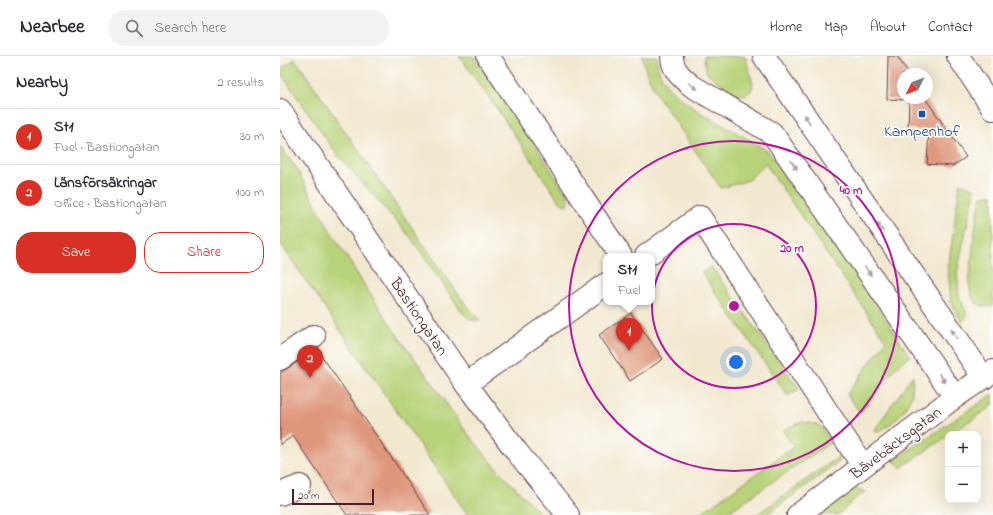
<!DOCTYPE html>
<meta charset="utf-8">
<style>
:root{--surface:#fff;--page:#f2f2f3;--text:#2b2b33;--muted:#7c7c81;--line:#e1e1e2;--accent:#d93025}
body{margin:0;font-family:"Indie Flower",sans-serif;background:var(--page);color:var(--text)}
.controls{position:absolute;right:12px;bottom:12px;display:grid;overflow:hidden;border-radius:8px;box-shadow:0 4px 16px #0002}
.controls button{width:36px;height:36px;display:grid;place-items:center;padding:0;border:0;border-bottom:1px solid var(--line);background:var(--surface);color:var(--text);font:20px sans-serif}
.compass{position:absolute;left:617px;top:12px;width:36px;height:36px;border-radius:50%;background:var(--surface);box-shadow:0 4px 16px #0002;rotate:228deg}
.scale{position:absolute;left:12px;bottom:10px;width:82px;box-sizing:border-box;padding-left:4px;border:2px solid #4a1f2b;border-top:0;font-size:11px;line-height:14px;white-space:nowrap;color:#4a1f2b;-webkit-text-stroke:3px #fdfcf7;paint-order:stroke}
.you{position:absolute;left:456px;top:306px;width:14px;height:14px;margin:-10px;border:3px solid #fff;border-radius:50%;background:#1a73e8;box-shadow:0 0 0 6px #1a73e833}
.badge{display:grid;place-items:center;width:26px;height:26px;border-radius:50%;background:var(--accent);color:#fff;font-size:13px;font-weight:700}
.pin{position:absolute;translate:-50% -33px;filter:drop-shadow(0 1px 2px #0008)}
.pin::after{content:'';position:absolute;top:21px;width:14px;height:12px;background:inherit;clip-path:polygon(0 0,100% 0,50% 100%)}
.popup{position:absolute;left:323px;top:197px;width:52px;height:52px;box-sizing:border-box;display:grid;place-content:center;border-radius:8px;background:var(--surface);filter:drop-shadow(0 1px 3px #0005);font-size:13px;white-space:nowrap;color:var(--muted)}
.popup b{font-size:15px;color:var(--text)}
.popup::after{content:'';position:absolute;left:50%;top:100%;margin-left:-8px;border:8px solid transparent;border-top-color:var(--surface)}
.list{margin:0;padding:0;list-style:none}
h2{display:flex;justify-content:space-between;align-items:center;height:52px;margin:0;padding:0 16px;font-size:17px}
h2 small{font-size:13px;font-weight:400;color:var(--muted)}
.list li{display:grid;grid-template-columns:26px 1fr auto;gap:12px;align-items:center;box-sizing:border-box;height:56px;padding:0 16px;border-top:1px solid var(--line)}
.list b{display:block;font-size:15px;white-space:nowrap}
.list p{margin:0;font-size:13px;white-space:nowrap;color:var(--muted)}
.list em{font-size:13px;font-style:normal;color:var(--muted)}
.actions{display:flex;gap:8px;padding:12px 16px}
.actions a{flex:1;padding:9px 0;border:1px solid var(--accent);border-radius:16px;text-align:center;font-size:14px;color:var(--accent)}
.actions .main{background:var(--accent);color:#fff}
.icon{flex:none;width:22px;height:22px;fill:none;stroke:currentColor;stroke-width:2;stroke-linecap:round;stroke-linejoin:round}
.map{position:relative;flex:none;width:713px;height:459px;overflow:hidden}
header{display:flex;align-items:center;gap:24px;box-sizing:border-box;height:56px;padding:0 20px;background:var(--surface);border-bottom:1px solid var(--line)}
header strong{font-size:19px}
nav{display:flex;gap:22px;margin-inline-start:auto;font-size:14px}
.search{width:280px;height:36px;background:var(--page);display:flex;align-items:center;gap:10px;box-sizing:border-box;padding:0 14px;border-radius:16px;color:var(--muted);font-size:15px}
main{display:flex}
aside{flex:1;background:var(--surface)}
.map>svg:first-child{display:block}
.green{fill:#b8d379;stroke:#817952}
.building{fill:#de977c}
.lines{fill:none;stroke-linecap:round;stroke-linejoin:round}
.minor-casing{stroke:#633d44;stroke-width:24}
.major-casing{stroke:#633d44;stroke-width:24}
.minor{stroke:#fff;stroke-width:22}
.major{stroke:#fff;stroke-width:22}
.oneway{fill:#ae9aa0}
.ring{fill:none;stroke:#b5179e;stroke-width:2}
.transit-dot{fill:#1a4fb4;stroke:#fdfcf7;stroke-width:1.5}
.labels{text-anchor:middle;stroke-width:3.5;stroke-linejoin:round;paint-order:stroke}
.transit-label{font-size:16px;fill:#164399;stroke:#fdfcf7}
.street-label{font-size:16px;fill:#4a1f2b;stroke:#fdfcf7}
.centre{fill:#b5179e;stroke:#fdfcf7;stroke-width:2}
.ring-label{font-size:12px;text-anchor:middle;font-weight:bold;fill:#b5179e;stroke:#fdfcf7;stroke-width:3.5;stroke-linejoin:round;paint-order:stroke}
</style>
<header>
<strong>Nearbee</strong>
<div class="search"><svg class="icon" aria-label="search" viewBox="0 0 24 24"><circle cx="10" cy="10" r="6"/><path d="M15 15l6 6"/></svg>Search here</div>
<nav><a>Home</a><a>Map</a><a>About</a><a>Contact</a></nav>
</header>
<main>
<aside>
<h2>Nearby<small>2 results</small></h2>
<ul class="list">
<li><span class="badge">1</span><div><b>St1</b><p>Fuel · Bastiongatan</p></div><em>30 m</em></li>
<li><span class="badge">2</span><div><b>Länsförsäkringar</b><p>Office · Bastiongatan</p></div><em>100 m</em></li>
</ul>
<div class="actions"><a class="main">Save</a><a>Share</a></div>
</aside>
<div class="map">
<svg width="713" height="459" viewBox="0 0 713 459">
<rect width="100%" height="100%" fill="#fdfcf7"/>
<filter id="ink" filterUnits="userSpaceOnUse"><feTurbulence type="fractalNoise" baseFrequency=".025" numOctaves="2"/><feDisplacementMap in="SourceGraphic" scale="8" xChannelSelector="R" yChannelSelector="G"/><feConvolveMatrix kernelMatrix="1 2 1 2 8 2 1 2 1" color-interpolation-filters="sRGB"/></filter>
<filter id="wash" filterUnits="userSpaceOnUse"><feTurbulence type="fractalNoise" baseFrequency=".012" numOctaves="4" result="noise"/><feDisplacementMap in="SourceGraphic" scale="16" xChannelSelector="R" yChannelSelector="G"/><feGaussianBlur stdDeviation="0.9" result="paint"/><feColorMatrix in="noise" values="0 0 0 0 0 0 0 0 0 0 0 0 0 0 0 0 0 1.4 0 .05"/><feComposite in="paint" operator="in"/></filter>
<g filter="url(#wash)">
<rect width="100%" height="100%" fill="#f2e8d0"/>
<!-- green -->
<path class="green" d="M 179,0 L 193,0 L 239,64 L 287,139 L 289,144 L 287,149 L 283,148 L 279,145 L 213,47 Z
M 362,0 L 377,0 C 374,42 446,68 476,88 C 483,92 492,98 497,105 C 504,112 509,119 515,127 L 630,300 L 618,309 L 580,357 L 567,338 L 606,285 L 485,107 L 469,124 L 441,132 L 377,39 L 367,18 Z
M 424,0 L 465,0 L 473,28 L 471,35 L 466,39 L 457,39 L 427,17 L 424,3 Z
M 15,3 L 169,225 L 184,246 L 200,265 C 192,265 188,262 182,256 L 132,183 L 55,96 L 0,16 L 0,14 Z
M 0,90 L 15,110 L 48,171 L 83,227 L 118,280 L 151,325 L 184,373 L 218,414 L 262,459 L 188,459 L 0,187 Z
M 680,127 L 695,133 L 677,216 L 679,240 L 688,260 L 682,266 L 671,246 L 668,213 Z
M 710,139 L 713,139 L 713,250 C 705,252 696,250 692,241 C 687,229 691,214 692,201 C 694,181 696,160 702,140 Z
M 431,210 L 519,333 L 508,340 L 422,217 Z
M 633,319 L 632,339 L 623,356 L 611,368 L 597,377 L 595,373 Z
M 713,338 L 713,349 L 671,378 L 668,378 L 668,380 L 620,412 L 614,404 Z
M 522,366 L 536,368 L 542,372 L 551,386 L 444,459 L 418,459 L 514,391 L 503,375 L 509,371 Z
M 560,400 L 559,406 L 486,459 L 476,459 Z
M 576,432 L 586,436 L 576,442 L 558,459 L 538,459 L 542,455 Z"/>
<g id="blocks">
<!-- building -->
<path class="building" d="M 608,0 L 617,0 L 629,18 L 623,18 L 623,42 L 645,42 L 686,101 L 673,110 L 647,108 L 649,74 L 628,73 L 629,44 L 607,43 Z
M 351,257 L 383,303 L 350,325 L 319,279 Z
M 37,293 L 128,426 L 150,459 L 67,459 L 13,380 L 0,389 L 0,317 Z"/>
</g>
</g>
<g filter="url(#ink)">
<use href="#blocks" fill-opacity="0" stroke="#633d44" stroke-width="1"/>
<g class="lines">
<!-- minor casing -->
<g class="minor-casing">
<path id="minor" d="M 208,0 L 341,200
M 392,0 C 392,14 402,22 412,30 L 492,77 L 675,341
M 484,0 L 704,322
M 678,0 L 713,53
M 366,200 L 420,161 L 583,410
M 0,303 L 34,280
M 186,328 L 326,228
M 0,438 L 20,430
M 518,459 L 675,341 L 713,315"/>
</g>
<!-- major casing -->
<g class="major-casing">
<path id="major" d="M 0,54 L 186,328 L 237,396 L 288,459"/>
</g>
<!-- minor -->
<use href="#minor" class="minor"/>
<!-- major -->
<use href="#major" class="major"/>
</g>
<!-- one-way arrows -->
<defs><path id="oneway-solid" d="M-6-.8H1V-3.2L6.5 0L1 3.2V.8H-6Z"/></defs>
<g class="oneway">
<use href="#oneway-solid" transform="translate(413 30) rotate(34)"/>
<use href="#oneway-solid" transform="translate(527 63) rotate(-124)"/>
<use href="#oneway-solid" transform="translate(514 109) rotate(55)"/>
<use href="#oneway-solid" transform="translate(600 171) rotate(-124)"/>
<use href="#oneway-solid" transform="translate(588 215) rotate(55)"/>
<use href="#oneway-solid" transform="translate(674 278) rotate(-124)"/>
<use href="#oneway-solid" transform="translate(662 322) rotate(56)"/>
</g>
</g>
<!-- distance rings -->
<g class="ring">
<circle cx="454" cy="250" r="82"/>
<circle cx="454" cy="250" r="165"/>
</g>
<!-- markers -->
<rect class="transit-dot" x="638" y="54" width="8" height="8" rx="2"/>
<g class="labels">
<!-- transit labels -->
<g class="transit-label">
<text x="642" y="80">Kampenhof</text>
</g>
<!-- street labels -->
<g class="street-label">
<text transform="translate(140 260) rotate(56)" y="6">Bastiongatan</text>
<text transform="translate(615 386) rotate(-37)" y="6">Bävebäcksgatan</text>
</g>
</g>
<circle cx="454" cy="250" r="6" class="centre"/>
<g class="ring-label">
<text x="571" y="138">40 m</text>
<text x="512" y="196">20 m</text>
</g>
</svg>
<div class="controls">
<button>+</button>
<button>−</button>
</div>
<svg class="compass" viewBox="-18 -18 36 36"><path d="M0-13l5 13h-10z" fill="#e53935"/><path d="M0 13l5-13h-10z" fill="#7c7c81"/></svg>
<div class="scale">20 m</div>
<div class="you"></div>
<div class="pin badge" style="left:349px;top:295px">1</div>
<div class="popup"><b>St1</b>Fuel</div>
<div class="pin badge" style="left:30px;top:322px">2</div>
</div>
</main>
